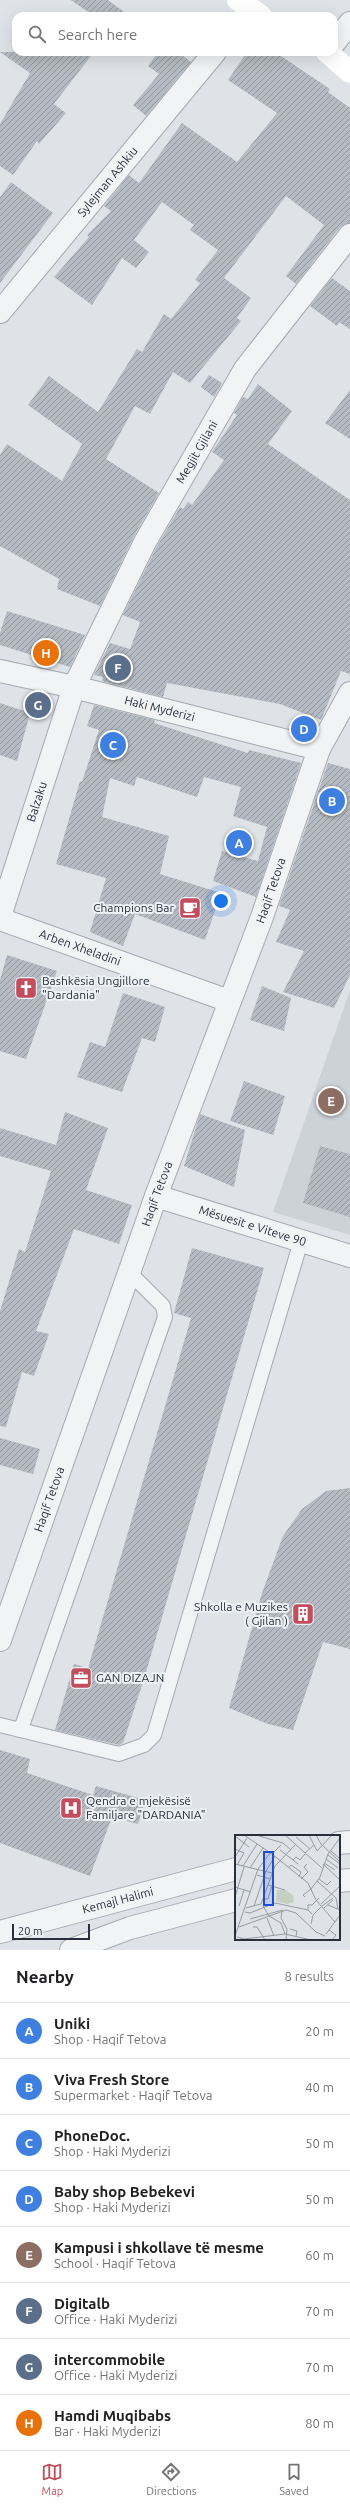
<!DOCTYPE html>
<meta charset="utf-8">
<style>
:root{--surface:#fff;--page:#f2f2f2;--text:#202124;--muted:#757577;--line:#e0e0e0;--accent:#c24e5c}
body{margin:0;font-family:Ubuntu,sans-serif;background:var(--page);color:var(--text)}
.scale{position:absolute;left:12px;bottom:10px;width:78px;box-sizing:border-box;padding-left:4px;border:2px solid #29303c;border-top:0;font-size:11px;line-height:14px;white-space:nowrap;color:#29303c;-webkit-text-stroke:3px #eef1f5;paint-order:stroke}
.you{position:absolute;left:221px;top:901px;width:14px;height:14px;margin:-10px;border:3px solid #fff;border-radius:50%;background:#1a73e8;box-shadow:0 0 0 6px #1a73e833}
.badge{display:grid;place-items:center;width:26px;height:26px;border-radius:50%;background:var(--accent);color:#fff;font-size:13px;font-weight:700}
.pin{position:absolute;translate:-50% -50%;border:2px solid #fff;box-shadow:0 1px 4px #0006}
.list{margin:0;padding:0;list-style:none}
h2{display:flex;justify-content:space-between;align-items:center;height:52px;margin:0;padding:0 16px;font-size:17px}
h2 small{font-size:13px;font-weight:400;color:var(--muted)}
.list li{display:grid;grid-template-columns:26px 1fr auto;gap:12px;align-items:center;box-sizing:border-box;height:56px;padding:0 16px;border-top:1px solid var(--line)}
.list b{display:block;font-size:15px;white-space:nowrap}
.list p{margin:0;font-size:13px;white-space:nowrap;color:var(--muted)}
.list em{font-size:13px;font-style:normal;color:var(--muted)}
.icon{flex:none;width:22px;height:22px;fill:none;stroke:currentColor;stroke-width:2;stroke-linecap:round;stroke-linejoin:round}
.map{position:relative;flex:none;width:350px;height:1950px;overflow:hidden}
.search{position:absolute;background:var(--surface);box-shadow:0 4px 16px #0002;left:12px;right:12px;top:12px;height:44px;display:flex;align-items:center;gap:10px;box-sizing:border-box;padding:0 14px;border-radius:12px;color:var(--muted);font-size:15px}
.sheet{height:500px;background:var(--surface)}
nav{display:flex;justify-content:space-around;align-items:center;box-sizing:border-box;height:56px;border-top:1px solid var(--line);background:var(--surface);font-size:11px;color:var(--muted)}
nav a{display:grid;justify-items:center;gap:2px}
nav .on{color:var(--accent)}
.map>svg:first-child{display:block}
.built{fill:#cdd1d8}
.building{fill:url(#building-hatch)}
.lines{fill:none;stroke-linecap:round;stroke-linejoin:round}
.service-casing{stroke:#a5a9b0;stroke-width:16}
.minor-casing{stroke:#a5a9b0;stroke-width:24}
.tertiary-casing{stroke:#a5a9b0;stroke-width:24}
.service{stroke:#f1f3f5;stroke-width:14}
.minor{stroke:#f1f3f5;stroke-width:22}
.tertiary{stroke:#f1f3f5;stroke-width:22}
.secondary{stroke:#fff;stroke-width:22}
.labels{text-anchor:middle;stroke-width:4;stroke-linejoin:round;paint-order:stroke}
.street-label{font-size:12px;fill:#29303c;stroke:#eef1f5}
.poi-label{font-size:12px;fill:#29303c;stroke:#eef1f5;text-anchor:start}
.inset-road{fill:none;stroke:#969ba3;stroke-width:1}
.view{fill:#1d4ed8;fill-opacity:0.15;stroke:#1d4ed8;stroke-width:2}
.inset-edge{fill:none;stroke:#29303c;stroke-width:2}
</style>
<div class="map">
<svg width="350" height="1950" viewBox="0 0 350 1950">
<defs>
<pattern id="building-hatch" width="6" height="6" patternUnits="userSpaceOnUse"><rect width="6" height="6" fill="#b6bbc3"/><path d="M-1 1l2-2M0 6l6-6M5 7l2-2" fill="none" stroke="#9498a0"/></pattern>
</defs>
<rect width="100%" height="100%" fill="#dfe2e7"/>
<!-- built -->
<path class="built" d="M 350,990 L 350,1235 L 273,1212 Z"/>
<!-- building -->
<path class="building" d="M 71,0 L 108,0 L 124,12 L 122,16 L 94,16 Z
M 0,52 L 94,52 L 54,104 L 66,113 L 39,144 L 37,141 L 13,175 L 0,166 L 0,124 L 30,73 Z
M 158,52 L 178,52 L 191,62 L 146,116 L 133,105 L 159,74 L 148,66 Z
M 247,52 L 275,52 L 330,89 L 328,92 L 350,108 L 350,223 L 340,227 L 296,284 L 286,276 L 324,225 L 286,196 L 224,278 L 251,298 L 237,318 L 241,321 L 190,383 L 173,372 L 150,414 L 135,406 L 106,459 L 159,493 L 134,536 L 100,606 L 57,589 L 59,579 L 0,546 L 0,455 L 7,444 L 62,481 L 82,444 L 28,405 L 49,376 L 98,412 L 137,349 L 142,352 L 164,314 L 171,319 L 200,283 L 195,280 L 218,250 L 190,230 L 194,225 L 162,202 L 134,240 L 149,252 L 136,268 L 122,258 L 92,305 L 54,277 L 89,237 L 87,235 L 111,211 L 104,206 L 129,175 L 139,183 L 182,123 L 237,162 L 277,113 L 228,80 Z
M 11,182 L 53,213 L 0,283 L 0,197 Z
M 332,278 L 350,291 L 350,329 L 339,322 L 337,326 L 310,306 Z
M 209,375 L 222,383 L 214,397 L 201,387 Z
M 258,384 L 292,411 L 268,444 L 350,500 L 350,674 L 341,671 L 321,720 L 280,704 L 167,683 L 163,697 L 102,681 L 103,677 L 94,675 L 110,643 L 130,649 L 140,622 L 123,615 L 156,548 L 180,507 L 183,509 L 188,502 L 192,505 L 224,460 L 212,452 L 237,415 L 234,413 L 243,397 L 248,399 Z
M 350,390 L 350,439 L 325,423 Z
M 7,611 L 85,635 L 70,667 L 0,645 L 0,633 Z
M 0,703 L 30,713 L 17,761 L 0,755 Z
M 94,705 L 155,720 L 154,723 L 248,753 L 249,750 L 301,763 L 256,897 L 213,881 L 222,851 L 258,861 L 267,827 L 233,816 L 241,787 L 204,777 L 197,797 L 137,777 L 134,786 L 110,778 L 102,817 L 169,836 L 160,874 L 221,893 L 205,940 L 135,914 L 123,946 L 90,932 L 106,878 L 56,864 L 80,781 L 82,782 L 99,730 L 87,726 Z
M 328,763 L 350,769 L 350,975 L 334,1008 L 283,992 L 304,951 L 276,942 L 290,910 L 279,906 Z
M 7,955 L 57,971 L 26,1059 L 0,1051 L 0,980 Z
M 262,986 L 291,998 L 284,1031 L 250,1020 Z
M 123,993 L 165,1007 L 155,1042 L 142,1038 L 122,1092 L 77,1077 L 90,1042 L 105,1047 Z
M 244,1081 L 285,1096 L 273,1135 L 230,1121 Z
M 65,1112 L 108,1128 L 86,1190 L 132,1205 L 119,1244 L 74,1229 L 36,1331 L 49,1334 L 34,1376 L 22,1372 L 6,1427 L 0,1426 L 0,1311 L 19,1249 L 25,1252 L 51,1171 L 0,1156 L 0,1128 L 56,1145 Z
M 200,1114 L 245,1130 L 234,1187 L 184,1166 Z
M 320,1146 L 350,1154 L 350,1217 L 303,1203 Z
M 192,1248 L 264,1268 L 144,1679 L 123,1743 L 119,1745 L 55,1730 L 74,1664 L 88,1668 L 191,1318 L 174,1313 Z
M 0,1438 L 40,1449 L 33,1474 L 0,1465 Z
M 350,1488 L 350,1649 L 323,1642 L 293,1730 L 268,1724 L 229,1708 L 262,1593 L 283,1536 L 302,1509 L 326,1491 Z
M 0,1750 L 30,1759 L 27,1773 L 93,1795 L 96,1786 L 145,1800 L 138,1824 L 112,1817 L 90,1876 L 0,1843 Z"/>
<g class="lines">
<!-- service casing -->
<g class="service-casing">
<path id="service" d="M 0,1725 L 119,1754 L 144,1745 L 154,1735 L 301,1241
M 21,1729 L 165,1317 L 163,1306 L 129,1272"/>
</g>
<!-- minor casing -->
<g class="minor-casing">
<g id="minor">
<path d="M 334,43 L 350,23"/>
<path id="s1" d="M 0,312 L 215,52"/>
<path id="s2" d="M 0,916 L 74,687 L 145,542 L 245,369 L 350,235"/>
<path id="s3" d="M 0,919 L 229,1001"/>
<path id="s4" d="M 156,1196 L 350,1256"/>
<path id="s5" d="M 0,1640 L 156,1196 L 262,917 L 319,749"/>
<path d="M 339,1843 L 350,1842"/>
<path d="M 339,1881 L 350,1880"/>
<path id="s6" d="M 0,1932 L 236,1869"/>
<path d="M 71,1950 L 130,1928 L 236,1900"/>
</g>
</g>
<!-- tertiary casing -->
<g class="tertiary-casing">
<g id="tertiary">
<path id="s7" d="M 0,671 L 74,687 L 319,749 L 350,693"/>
</g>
</g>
<!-- service -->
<use href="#service" class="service"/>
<!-- minor -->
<use href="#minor" class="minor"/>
<!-- tertiary -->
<use href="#tertiary" class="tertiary"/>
<!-- secondary -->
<path class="secondary" d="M 238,0 L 261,16
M 327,52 L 350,72"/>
</g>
<!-- icons -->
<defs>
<g id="cafe-square" transform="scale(1.15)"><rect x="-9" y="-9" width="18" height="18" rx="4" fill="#c24e5c" stroke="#eef1f5"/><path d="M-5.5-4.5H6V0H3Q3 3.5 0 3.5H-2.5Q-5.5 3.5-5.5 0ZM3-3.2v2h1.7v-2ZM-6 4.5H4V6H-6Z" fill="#fff"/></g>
<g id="church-square" transform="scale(1.15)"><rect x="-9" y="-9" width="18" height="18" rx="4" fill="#c24e5c" stroke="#eef1f5"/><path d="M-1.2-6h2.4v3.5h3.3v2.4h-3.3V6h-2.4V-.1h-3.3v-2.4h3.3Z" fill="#fff"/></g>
<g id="building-square" transform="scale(1.15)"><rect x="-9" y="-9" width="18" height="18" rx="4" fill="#c24e5c" stroke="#eef1f5"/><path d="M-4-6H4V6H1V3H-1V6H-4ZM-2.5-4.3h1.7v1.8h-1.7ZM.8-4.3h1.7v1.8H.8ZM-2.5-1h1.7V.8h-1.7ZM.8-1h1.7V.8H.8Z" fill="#fff"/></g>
<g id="office-square" transform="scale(1.15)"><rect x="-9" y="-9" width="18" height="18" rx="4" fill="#c24e5c" stroke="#eef1f5"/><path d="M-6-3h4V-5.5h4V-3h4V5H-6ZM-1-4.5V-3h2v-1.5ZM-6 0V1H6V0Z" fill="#fff"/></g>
<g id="hospital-square" transform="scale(1.15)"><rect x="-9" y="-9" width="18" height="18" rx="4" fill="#c24e5c" stroke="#eef1f5"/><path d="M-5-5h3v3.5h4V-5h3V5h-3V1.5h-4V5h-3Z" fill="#fff"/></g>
</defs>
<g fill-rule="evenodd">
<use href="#cafe-square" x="190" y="908"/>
<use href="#church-square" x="26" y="988"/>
<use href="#building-square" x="303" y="1614"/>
<use href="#office-square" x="81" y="1678"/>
<use href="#hospital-square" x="71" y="1808"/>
</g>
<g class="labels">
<!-- street labels -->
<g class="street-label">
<text dy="4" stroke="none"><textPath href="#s1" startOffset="169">Sylejman Ashkiu</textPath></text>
<text dy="4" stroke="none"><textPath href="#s2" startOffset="506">Megjit Gjilani</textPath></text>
<text dy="4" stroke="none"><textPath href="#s7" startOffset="164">Haki Myderizi</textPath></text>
<text dy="4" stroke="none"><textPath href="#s2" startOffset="120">Balzaku</textPath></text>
<text dy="4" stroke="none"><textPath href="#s5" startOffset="797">Haqif Tetova</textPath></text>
<text dy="4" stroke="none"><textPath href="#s3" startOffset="85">Arben Xheladini</textPath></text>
<text dy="4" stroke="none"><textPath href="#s5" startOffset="473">Haqif Tetova</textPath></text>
<text dy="4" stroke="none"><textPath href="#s4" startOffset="101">Mësuesit e Viteve 90</textPath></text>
<text dy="4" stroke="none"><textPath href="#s5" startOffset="149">Haqif Tetova</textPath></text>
<text dy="4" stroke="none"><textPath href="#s6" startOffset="122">Kemajl Halimi</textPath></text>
</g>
<!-- poi labels -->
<g class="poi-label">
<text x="174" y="912" text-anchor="end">Champions Bar</text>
<text x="42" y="985">Bashkësia Ungjillore<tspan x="42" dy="14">"Dardania"</tspan></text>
<text x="288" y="1611" text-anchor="end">Shkolla e Muzikes<tspan x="288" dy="14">( Gjilan )</tspan></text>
<text x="96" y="1682">GAN DIZAJN</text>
<text x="86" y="1805">Qendra e mjekësisë<tspan x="86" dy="14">Familjare "DARDANIA"</tspan></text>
</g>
</g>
<!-- overview -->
<g transform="translate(235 1835)">
<rect width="105" height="105" fill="#dfe2e7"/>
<path d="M 42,55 L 50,55 L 58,60 L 59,67 L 52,69 L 41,66 Z" fill="#c4d0c1"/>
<path class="inset-road" d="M 9,0 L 37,19 L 73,48 L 81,65 L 100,87M 21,0 L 48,8 L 56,15M 50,0 L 87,33M 74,0 L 82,16 L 97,0M 81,0 L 86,9 L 105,27M 0,1 L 14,12M 61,2 L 75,14M 0,14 L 9,18 L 2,30M 45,15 L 58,25M 96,16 L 105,24M 70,18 L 79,10M 37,19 L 46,10M 93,20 L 105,29M 0,22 L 12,3M 91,24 L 103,33M 89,28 L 100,35M 0,29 L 37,38M 63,29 L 58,25 L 61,22 L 65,25 L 70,19M 88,29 L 105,45M 8,31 L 22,9M 54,32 L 56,30 L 66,37 L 64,42M 15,33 L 28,13M 23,34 L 35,18M 22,40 L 35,44M 66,44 L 73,37 L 69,32 L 72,29M 84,44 L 92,50 L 96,46M 82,46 L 101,63 L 103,74M 33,50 L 50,55M 0,52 L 16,57M 76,54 L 85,42 L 93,19 L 105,3M 0,62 L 9,32M 70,62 L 68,60 L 76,54M 28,64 L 33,64 L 37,51M 26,69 L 40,31 L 60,10M 86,69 L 105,51M 93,70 L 105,75M 4,71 L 9,55M 19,71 L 31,36 L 40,21M 28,71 L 34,81 L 46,88 L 50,99M 87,71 L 98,63M 11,73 L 26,69M 89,73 L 98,65M 73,75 L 73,70 L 77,70 L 84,63M 47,76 L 46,83 L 52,94 L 51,104M 10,77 L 15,78 L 40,68 L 73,75 L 77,79M 32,83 L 39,101M 15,84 L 48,75M 76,89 L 78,80 L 87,71M 4,92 L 51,75 L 61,78 L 81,97 L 90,101M 18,92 L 22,92 L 30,105M 55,94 L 62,96 L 61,101M 94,95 L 101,100 L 97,105M 91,99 L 105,80M 0,101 L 23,34M 2,102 L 9,104 L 50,99 L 76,105"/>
<path class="view" d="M 29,17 L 38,17 L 38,70 L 29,70 Z"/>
<rect width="105" height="105" class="inset-edge"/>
</g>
</svg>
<div class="scale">20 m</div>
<div class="you"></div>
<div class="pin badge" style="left:239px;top:843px;background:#3f7fe0">A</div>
<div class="pin badge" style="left:332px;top:801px;background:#3f7fe0">B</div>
<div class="pin badge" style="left:113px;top:745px;background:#3f7fe0">C</div>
<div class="pin badge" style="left:304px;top:729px;background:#3f7fe0">D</div>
<div class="pin badge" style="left:331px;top:1101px;background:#8d6e63">E</div>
<div class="pin badge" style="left:118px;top:668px;background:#5c6f8a">F</div>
<div class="pin badge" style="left:38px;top:705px;background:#5c6f8a">G</div>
<div class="pin badge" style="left:46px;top:653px;background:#e8710a">H</div>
<div class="search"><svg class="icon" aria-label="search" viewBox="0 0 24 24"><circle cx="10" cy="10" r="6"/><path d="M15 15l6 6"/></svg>Search here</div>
</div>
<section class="sheet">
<h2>Nearby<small>8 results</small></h2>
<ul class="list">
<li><span class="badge" style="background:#3f7fe0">A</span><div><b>Uniki</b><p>Shop · Haqif Tetova</p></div><em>20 m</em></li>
<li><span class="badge" style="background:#3f7fe0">B</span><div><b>Viva Fresh Store</b><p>Supermarket · Haqif Tetova</p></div><em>40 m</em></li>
<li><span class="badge" style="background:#3f7fe0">C</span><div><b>PhoneDoc.</b><p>Shop · Haki Myderizi</p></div><em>50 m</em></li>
<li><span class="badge" style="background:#3f7fe0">D</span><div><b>Baby shop Bebekevi</b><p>Shop · Haki Myderizi</p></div><em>50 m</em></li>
<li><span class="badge" style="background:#8d6e63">E</span><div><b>Kampusi i shkollave të mesme</b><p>School · Haqif Tetova</p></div><em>60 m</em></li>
<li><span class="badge" style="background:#5c6f8a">F</span><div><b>Digitalb</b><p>Office · Haki Myderizi</p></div><em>70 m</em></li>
<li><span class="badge" style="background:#5c6f8a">G</span><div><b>intercommobile</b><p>Office · Haki Myderizi</p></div><em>70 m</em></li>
<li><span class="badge" style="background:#e8710a">H</span><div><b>Hamdi Muqibabs</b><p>Bar · Haki Myderizi</p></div><em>80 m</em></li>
</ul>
</section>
<nav>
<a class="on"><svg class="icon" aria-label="map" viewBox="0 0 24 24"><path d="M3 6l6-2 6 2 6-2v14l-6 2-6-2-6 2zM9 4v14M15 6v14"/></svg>Map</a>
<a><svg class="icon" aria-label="directions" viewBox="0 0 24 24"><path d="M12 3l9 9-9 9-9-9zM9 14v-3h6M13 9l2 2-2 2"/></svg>Directions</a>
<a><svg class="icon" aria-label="saved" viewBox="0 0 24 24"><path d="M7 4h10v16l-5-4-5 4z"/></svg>Saved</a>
</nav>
